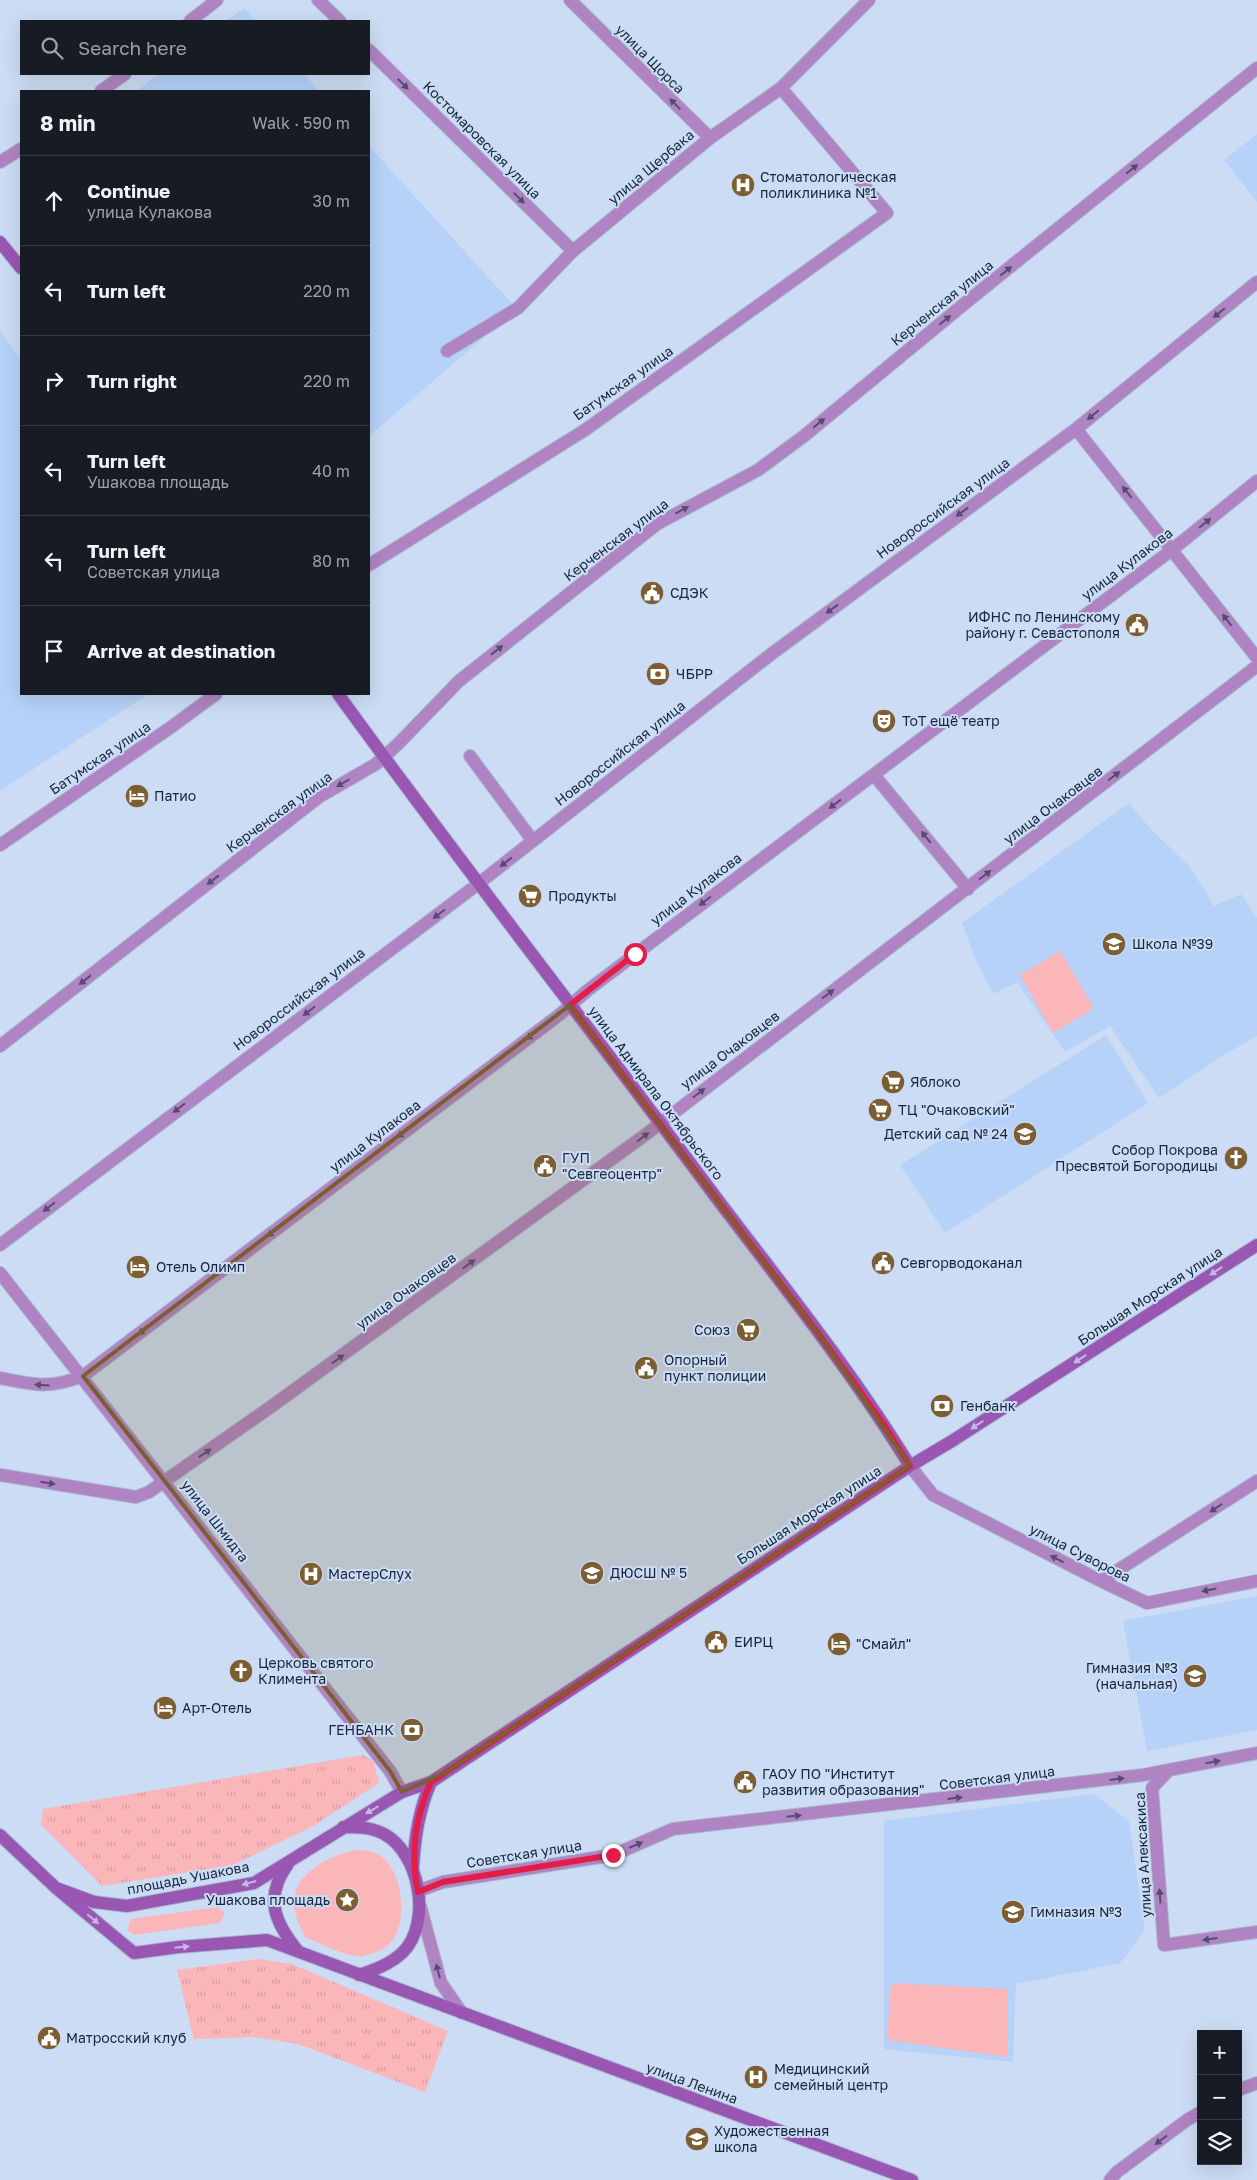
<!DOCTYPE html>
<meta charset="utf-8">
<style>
:root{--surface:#171b24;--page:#242831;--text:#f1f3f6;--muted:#9ea1a6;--line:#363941}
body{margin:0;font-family:"Golos Text",sans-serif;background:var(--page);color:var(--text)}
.controls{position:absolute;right:15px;bottom:15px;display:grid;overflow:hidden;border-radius:0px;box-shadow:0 5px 20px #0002}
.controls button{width:45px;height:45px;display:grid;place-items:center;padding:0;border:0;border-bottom:1px solid var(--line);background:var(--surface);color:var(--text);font:25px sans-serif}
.stop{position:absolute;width:15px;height:15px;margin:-11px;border:4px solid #e11d48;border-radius:50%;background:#fff}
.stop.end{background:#e11d48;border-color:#fff;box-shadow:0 1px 5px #0008}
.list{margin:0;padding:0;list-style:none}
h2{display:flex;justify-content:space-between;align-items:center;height:65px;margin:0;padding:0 20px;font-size:21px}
h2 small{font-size:16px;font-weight:400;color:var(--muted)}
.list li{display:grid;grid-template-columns:32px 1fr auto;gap:15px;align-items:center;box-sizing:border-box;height:90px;padding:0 20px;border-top:1px solid var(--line)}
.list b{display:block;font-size:19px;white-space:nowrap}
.list p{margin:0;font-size:16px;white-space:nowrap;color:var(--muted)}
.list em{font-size:16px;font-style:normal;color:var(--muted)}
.icon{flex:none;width:28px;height:28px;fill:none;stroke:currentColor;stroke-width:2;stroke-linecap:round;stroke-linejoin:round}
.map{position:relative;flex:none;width:1257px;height:2180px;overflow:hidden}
.search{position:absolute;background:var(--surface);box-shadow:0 5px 20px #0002;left:20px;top:20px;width:350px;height:55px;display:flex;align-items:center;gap:12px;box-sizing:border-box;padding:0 18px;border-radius:0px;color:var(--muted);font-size:19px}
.panel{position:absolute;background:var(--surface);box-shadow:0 5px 20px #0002;left:20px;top:90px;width:350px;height:605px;border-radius:0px}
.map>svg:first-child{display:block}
.built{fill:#b6d2f9}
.grass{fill:#fbb6b9}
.park{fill:url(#park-tufts)}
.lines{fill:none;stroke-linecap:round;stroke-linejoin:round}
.street-casing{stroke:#a7b8cf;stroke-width:14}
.secondary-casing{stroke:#a7b8cf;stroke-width:14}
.street{stroke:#b084c2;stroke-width:12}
.secondary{stroke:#9a56b3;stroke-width:12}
.oneway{fill:#544c72}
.oneway2{fill:#bfbae4}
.route{stroke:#e11d48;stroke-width:6}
.marked{fill:#7c5e32;fill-opacity:0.2;stroke:#7c5e32;stroke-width:4;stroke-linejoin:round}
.labels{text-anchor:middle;stroke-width:4;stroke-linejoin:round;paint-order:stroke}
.street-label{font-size:14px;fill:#16263c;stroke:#cbdcf4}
.poi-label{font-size:14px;fill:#16263c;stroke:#cbdcf4;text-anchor:start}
</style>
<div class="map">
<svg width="1257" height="2180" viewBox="0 0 1257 2180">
<defs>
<pattern id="park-tufts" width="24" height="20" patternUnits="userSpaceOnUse" patternTransform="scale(1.25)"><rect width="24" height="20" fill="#fbb6b9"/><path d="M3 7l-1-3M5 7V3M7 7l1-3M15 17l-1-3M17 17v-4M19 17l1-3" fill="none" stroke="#d69ca0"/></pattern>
</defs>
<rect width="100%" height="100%" fill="#cbdcf4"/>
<!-- built -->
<path class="built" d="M 244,8 L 256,21 L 226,21 Z
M 159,74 L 304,74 L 319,91 L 136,91 Z
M 1257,134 L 1257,202 L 1224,160 Z
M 369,146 L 517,309 L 369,436 Z
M 0,330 L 21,360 L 21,694 L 148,694 L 0,791 Z
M 1129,803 L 1149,827 L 1190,867 L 1214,906 L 1241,894 L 1257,918 L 1257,1036 L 1219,1058 L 1159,1098 L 1110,1026 L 1065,1052 L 1017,982 L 994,994 L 978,965 L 962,923 Z
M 1106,1035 L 1148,1103 L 945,1233 L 900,1165 Z
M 1257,1596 L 1257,1730 L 1147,1751 L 1123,1621 Z
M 1094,1794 L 1129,1821 L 1145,1930 L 1120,1963 L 1016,1984 L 1013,2062 L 884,2049 L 884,1821 Z"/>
<!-- grass -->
<path class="grass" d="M 1060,951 L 1094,1008 L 1053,1033 L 1020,975 Z
M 357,1850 C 361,1851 368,1850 372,1852 C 401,1860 408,1913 395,1936 C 390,1947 375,1954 363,1956 C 347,1958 320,1943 305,1937 C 289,1907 288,1886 317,1866 C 330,1857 341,1853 357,1850 Z
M 218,1907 L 225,1913 L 220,1923 L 134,1935 L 127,1930 L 131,1919 Z
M 891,1983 L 1008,1989 L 1007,2057 L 887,2040 Z"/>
<!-- park -->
<path class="park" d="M 363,1755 L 373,1761 L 379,1783 L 313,1826 L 233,1865 L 102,1886 L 41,1825 L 43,1809 Z
M 258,1959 L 292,1964 L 448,2031 L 425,2092 L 298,2044 L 255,2037 L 195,2039 L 195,2044 L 177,1970 Z"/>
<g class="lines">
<!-- street casing -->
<g class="street-casing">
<path id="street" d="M 318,0 L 340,21
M 570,0 L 710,138
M 190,21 L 217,0
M 369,50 L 573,251
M 101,91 L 125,74
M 0,162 L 21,149
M 447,351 L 518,308 L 573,251 L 710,138 L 781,88 L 869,0
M 1076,429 L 1257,658
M 369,565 L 585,430 L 887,213 L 781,88
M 470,756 L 533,841
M 874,775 L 968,889
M 0,845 L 174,725 L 216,694
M 0,1046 L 319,797 L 376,764 L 398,744 L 459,681 L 657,524 L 758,470 L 804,436 L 969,300 L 1257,68
M 0,1245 L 478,884 L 770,655 L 1076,429 L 1257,282
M 0,1273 L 390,1771 L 402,1792
M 0,1378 C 35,1385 49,1389 83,1376 L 559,1015 L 588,990 L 1173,549 L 1257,481
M 910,1466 L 933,1495 L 1101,1581 L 1147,1603 L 1257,1581
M 0,1475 L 136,1497 L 149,1492 L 272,1406 L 645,1135 L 1257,666
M 1101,1581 L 1257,1481
M 1169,1770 L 1152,1788 L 1164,1945 L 1257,1932
M 418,1891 L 443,1882 L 613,1855 L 673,1829 L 1143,1775 L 1257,1753
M 420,1905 L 441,1983 L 462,2013
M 1238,2090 L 1257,2083
M 1110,2180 L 1117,2172 L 1187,2120 L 1201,2112"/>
</g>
<!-- secondary casing -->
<g class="secondary-casing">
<path id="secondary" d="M 0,242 L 21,268
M 338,694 C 462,865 592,1031 718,1200 C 784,1287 853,1373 910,1466
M 343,1827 C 357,1827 371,1827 384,1834 C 420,1853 432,1923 403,1952 C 391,1964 374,1970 359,1975
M 0,1835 L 56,1888 L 134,1953 L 179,1947 L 267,1940 L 912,2180
M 288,1864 C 264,1897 274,1922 298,1951
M 413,1867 C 415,1836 419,1810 431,1782
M 56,1888 L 94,1902 L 127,1906 L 254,1883 L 402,1792 L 431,1782 L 910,1466 L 952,1441 L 1257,1245"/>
</g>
<!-- street -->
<use href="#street" class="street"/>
<!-- secondary -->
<use href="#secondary" class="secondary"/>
</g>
<!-- one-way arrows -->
<defs><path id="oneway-solid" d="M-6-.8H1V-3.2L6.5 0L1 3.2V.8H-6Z" transform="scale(1.25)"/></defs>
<g class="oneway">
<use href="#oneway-solid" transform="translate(403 84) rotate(45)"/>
<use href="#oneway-solid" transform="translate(675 104) rotate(-135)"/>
<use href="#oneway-solid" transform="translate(1132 169) rotate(-39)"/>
<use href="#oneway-solid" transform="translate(519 198) rotate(45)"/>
<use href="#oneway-solid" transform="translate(1006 271) rotate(-39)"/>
<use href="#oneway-solid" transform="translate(1219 313) rotate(141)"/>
<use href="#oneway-solid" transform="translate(945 320) rotate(-39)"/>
<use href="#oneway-solid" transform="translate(1093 415) rotate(141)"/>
<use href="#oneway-solid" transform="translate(819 423) rotate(-39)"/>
<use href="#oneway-solid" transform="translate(1127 492) rotate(-129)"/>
<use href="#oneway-solid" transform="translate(682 510) rotate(-28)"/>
<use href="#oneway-solid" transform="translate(962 512) rotate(144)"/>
<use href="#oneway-solid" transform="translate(1205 523) rotate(-39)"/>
<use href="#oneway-solid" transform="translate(832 609) rotate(144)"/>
<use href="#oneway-solid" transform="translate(1227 620) rotate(-128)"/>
<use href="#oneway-solid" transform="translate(497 650) rotate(-38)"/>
<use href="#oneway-solid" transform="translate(1114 776) rotate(-37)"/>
<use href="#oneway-solid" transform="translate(343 783) rotate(150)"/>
<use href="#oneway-solid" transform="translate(835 804) rotate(143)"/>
<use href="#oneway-solid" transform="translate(926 837) rotate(-129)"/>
<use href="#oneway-solid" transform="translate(506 862) rotate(142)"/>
<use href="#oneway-solid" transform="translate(985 875) rotate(-37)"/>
<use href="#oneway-solid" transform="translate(213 880) rotate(142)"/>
<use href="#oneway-solid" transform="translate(705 901) rotate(143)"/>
<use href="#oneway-solid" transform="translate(439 914) rotate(143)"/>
<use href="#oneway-solid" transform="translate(85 980) rotate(142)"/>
<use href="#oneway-solid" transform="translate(828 994) rotate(-37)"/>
<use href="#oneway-solid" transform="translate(309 1011) rotate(143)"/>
<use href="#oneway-solid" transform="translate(532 1035) rotate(143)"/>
<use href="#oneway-solid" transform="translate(699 1093) rotate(-37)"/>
<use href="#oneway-solid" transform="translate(179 1108) rotate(143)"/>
<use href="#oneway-solid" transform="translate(403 1133) rotate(143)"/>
<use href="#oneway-solid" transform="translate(643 1137) rotate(-37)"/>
<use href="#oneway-solid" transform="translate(49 1207) rotate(142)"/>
<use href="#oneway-solid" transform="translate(273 1232) rotate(143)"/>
<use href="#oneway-solid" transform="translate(469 1264) rotate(-36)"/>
<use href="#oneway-solid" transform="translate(144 1330) rotate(143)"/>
<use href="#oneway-solid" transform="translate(338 1359) rotate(-36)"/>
<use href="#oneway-solid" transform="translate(42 1385) rotate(-177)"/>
<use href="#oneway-solid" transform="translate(205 1453) rotate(-34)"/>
<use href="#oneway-solid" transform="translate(48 1483) rotate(9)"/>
<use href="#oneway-solid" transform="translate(1216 1508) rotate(147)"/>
<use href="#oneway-solid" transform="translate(1057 1559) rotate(-153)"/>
<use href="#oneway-solid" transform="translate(1209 1590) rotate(169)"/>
<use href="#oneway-solid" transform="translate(1213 1762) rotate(-10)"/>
<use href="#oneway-solid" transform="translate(1117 1779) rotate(-7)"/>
<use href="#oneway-solid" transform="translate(955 1798) rotate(-7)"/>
<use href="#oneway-solid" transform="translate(794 1816) rotate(-6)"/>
<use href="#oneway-solid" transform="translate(636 1845) rotate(-23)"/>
<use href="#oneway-solid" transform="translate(1160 1896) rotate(-94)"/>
<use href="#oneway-solid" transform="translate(1210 1939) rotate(172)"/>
<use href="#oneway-solid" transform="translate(438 1971) rotate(-105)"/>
<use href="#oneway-solid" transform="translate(1161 2140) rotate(143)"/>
</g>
<g class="oneway2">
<use href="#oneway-solid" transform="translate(1216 1271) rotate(147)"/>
<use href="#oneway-solid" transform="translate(1080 1359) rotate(147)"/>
<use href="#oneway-solid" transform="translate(977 1425) rotate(147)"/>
<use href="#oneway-solid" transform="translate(372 1810) rotate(150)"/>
<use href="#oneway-solid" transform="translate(249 1883) rotate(165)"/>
<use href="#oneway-solid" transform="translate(93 1919) rotate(40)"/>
<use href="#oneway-solid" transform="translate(182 1947) rotate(-6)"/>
</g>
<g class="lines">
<!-- route -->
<path class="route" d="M 613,1855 L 443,1882 L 418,1892 C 410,1853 415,1817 431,1782 L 910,1466 L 885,1426 L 818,1333 L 570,1005 L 635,954"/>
</g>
<!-- marked area -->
<path class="marked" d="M 570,1005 L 818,1333 L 910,1466 L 444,1773 L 402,1792 L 390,1771 L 83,1376 Z"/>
<!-- icons -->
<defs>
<g id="hospital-disc" transform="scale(1.25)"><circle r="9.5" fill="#7c5e32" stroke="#cbdcf4"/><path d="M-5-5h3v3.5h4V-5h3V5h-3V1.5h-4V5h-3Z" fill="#fff"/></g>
<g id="civic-disc" transform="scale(1.25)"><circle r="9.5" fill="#7c5e32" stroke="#cbdcf4"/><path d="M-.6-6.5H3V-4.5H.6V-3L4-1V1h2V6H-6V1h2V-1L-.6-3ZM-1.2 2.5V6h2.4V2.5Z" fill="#fff"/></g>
<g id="bank-disc" transform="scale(1.25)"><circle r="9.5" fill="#7c5e32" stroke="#cbdcf4"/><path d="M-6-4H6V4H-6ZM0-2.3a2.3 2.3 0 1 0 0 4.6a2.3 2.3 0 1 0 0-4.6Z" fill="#fff"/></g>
<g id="theatre-disc" transform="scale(1.25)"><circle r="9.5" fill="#7c5e32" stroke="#cbdcf4"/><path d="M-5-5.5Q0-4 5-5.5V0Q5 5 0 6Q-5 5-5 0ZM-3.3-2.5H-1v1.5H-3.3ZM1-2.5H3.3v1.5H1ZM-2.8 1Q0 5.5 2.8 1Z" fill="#fff"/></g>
<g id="hotel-disc" transform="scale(1.25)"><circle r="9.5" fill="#7c5e32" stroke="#cbdcf4"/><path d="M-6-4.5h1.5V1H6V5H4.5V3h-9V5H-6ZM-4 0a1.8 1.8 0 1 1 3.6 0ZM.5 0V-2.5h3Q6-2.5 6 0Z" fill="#fff"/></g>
<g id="supermarket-disc" transform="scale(1.25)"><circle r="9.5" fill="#7c5e32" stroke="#cbdcf4"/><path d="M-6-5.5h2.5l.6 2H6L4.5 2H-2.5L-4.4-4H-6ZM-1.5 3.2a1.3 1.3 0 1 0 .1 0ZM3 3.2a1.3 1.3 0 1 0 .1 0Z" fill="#fff"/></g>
<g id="school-disc" transform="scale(1.25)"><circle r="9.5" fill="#7c5e32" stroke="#cbdcf4"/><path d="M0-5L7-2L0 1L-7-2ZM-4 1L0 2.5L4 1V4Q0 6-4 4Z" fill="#fff"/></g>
<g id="church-disc" transform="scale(1.25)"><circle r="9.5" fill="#7c5e32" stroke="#cbdcf4"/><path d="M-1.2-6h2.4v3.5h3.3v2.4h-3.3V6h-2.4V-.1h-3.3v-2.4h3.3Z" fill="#fff"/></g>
<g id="sight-disc" transform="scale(1.25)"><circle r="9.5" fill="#7c5e32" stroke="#cbdcf4"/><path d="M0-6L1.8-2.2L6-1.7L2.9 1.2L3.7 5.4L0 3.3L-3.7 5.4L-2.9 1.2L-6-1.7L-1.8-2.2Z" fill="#fff"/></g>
</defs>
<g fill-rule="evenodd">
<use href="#hospital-disc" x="743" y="185"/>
<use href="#civic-disc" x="652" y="593"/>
<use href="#civic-disc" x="1137" y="625"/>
<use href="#bank-disc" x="658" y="674"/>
<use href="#theatre-disc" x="884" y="721"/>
<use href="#hotel-disc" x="137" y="796"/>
<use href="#supermarket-disc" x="530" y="896"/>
<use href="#school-disc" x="1114" y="944"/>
<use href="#supermarket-disc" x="893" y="1082"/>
<use href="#supermarket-disc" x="880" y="1110"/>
<use href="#school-disc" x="1025" y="1134"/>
<use href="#church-disc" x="1236" y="1158"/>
<use href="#civic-disc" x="545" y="1166"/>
<use href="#civic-disc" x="883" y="1263"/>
<use href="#hotel-disc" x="138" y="1267"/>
<use href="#supermarket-disc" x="748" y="1330"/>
<use href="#civic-disc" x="646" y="1368"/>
<use href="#bank-disc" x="942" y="1406"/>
<use href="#school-disc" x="592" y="1573"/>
<use href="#hospital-disc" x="311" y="1574"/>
<use href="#civic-disc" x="716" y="1642"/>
<use href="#hotel-disc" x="839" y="1644"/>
<use href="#church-disc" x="241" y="1671"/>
<use href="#school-disc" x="1195" y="1676"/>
<use href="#hotel-disc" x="165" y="1708"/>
<use href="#bank-disc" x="412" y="1730"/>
<use href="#civic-disc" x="745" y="1782"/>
<use href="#sight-disc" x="347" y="1900"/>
<use href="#school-disc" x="1013" y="1912"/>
<use href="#civic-disc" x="49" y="2038"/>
<use href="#hospital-disc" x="756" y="2077"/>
<use href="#school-disc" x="697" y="2139"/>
</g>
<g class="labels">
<!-- street labels -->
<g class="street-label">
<text transform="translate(650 59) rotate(45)" y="5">улица Щорса</text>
<text transform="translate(482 140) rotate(45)" y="5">Костомаровская улица</text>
<text transform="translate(651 167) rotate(-40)" y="5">улица Щербака</text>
<text transform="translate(942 303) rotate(-39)" y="5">Керченская улица</text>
<text transform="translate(623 383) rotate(-35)" y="5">Батумская улица</text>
<text transform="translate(943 508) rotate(-36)" y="5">Новороссийская улица</text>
<text transform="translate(616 540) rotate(-37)" y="5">Керченская улица</text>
<text transform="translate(1127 564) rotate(-37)" y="5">улица Кулакова</text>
<text transform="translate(620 753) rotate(-38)" y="5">Новороссийская улица</text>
<text transform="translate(100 758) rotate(-34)" y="5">Батумская улица</text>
<text transform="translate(1053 805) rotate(-37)" y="5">улица Очаковцев</text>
<text transform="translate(279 812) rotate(-36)" y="5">Керченская улица</text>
<text transform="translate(696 889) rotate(-37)" y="5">улица Кулакова</text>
<text transform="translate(299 999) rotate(-37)" y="5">Новороссийская улица</text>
<text transform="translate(730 1050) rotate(-37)" y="5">улица Очаковцев</text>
<text transform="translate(656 1093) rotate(53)" y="5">улица Адмирала Октябрьского</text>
<text transform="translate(375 1136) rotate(-37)" y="5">улица Кулакова</text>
<text transform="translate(406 1291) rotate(-36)" y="5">улица Очаковцев</text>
<text transform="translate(1150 1296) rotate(-33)" y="5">Большая Морская улица</text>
<text transform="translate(809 1515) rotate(-33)" y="5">Большая Морская улица</text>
<text transform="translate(215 1521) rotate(52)" y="5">улица Шмидта</text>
<text transform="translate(1080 1553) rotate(27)" y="5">улица Суворова</text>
<text transform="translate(997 1778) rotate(-7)" y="5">Советская улица</text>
<text transform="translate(524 1854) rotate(-9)" y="5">Советская улица</text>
<text transform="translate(1143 1855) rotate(-93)" y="5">улица Алексакиса</text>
<text transform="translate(188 1878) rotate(-11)" y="5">площадь Ушакова</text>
<text transform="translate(692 2083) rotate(20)" y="5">улица Ленина</text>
</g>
<!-- poi labels -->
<g class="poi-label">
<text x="760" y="182">Стоматологическая<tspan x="760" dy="16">поликлиника №1</tspan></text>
<text x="670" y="598">СДЭК</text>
<text x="1120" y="622" text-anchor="end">ИФНС по Ленинскому<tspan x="1120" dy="16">району г. Севастополя</tspan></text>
<text x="676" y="679">ЧБРР</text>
<text x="902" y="726">ТоТ ещё театр</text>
<text x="154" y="801">Патио</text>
<text x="548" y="901">Продукты</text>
<text x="1132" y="949">Школа №39</text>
<text x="910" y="1087">Яблоко</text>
<text x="898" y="1115">ТЦ "Очаковский"</text>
<text x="1008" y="1139" text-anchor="end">Детский сад № 24</text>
<text x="1218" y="1155" text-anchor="end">Собор Покрова<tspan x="1218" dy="16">Пресвятой Богородицы</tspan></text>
<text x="562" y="1163">ГУП<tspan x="562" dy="16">"Севгеоцентр"</tspan></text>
<text x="900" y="1268">Севгорводоканал</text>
<text x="156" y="1272">Отель Олимп</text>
<text x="730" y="1335" text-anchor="end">Союз</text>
<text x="664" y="1365">Опорный<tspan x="664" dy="16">пункт полиции</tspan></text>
<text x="960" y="1411">Генбанк</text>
<text x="610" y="1578">ДЮСШ № 5</text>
<text x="328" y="1579">МастерСлух</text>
<text x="734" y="1647">ЕИРЦ</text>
<text x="856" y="1649">"Смайл"</text>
<text x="258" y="1668">Церковь святого<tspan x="258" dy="16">Климента</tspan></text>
<text x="1178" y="1673" text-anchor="end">Гимназия №3<tspan x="1178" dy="16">(начальная)</tspan></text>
<text x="182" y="1713">Арт-Отель</text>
<text x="394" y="1735" text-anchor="end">ГЕНБАНК</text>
<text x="762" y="1779">ГАОУ ПО "Институт<tspan x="762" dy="16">развития образования"</tspan></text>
<text x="330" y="1905" text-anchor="end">Ушакова площадь</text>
<text x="1030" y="1917">Гимназия №3</text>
<text x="66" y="2043">Матросский клуб</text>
<text x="774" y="2074">Медицинский<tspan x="774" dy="16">семейный центр</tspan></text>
<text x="714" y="2136">Художественная<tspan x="714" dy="16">школа</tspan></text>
</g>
</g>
</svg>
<div class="controls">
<button>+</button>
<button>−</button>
<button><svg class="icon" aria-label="layers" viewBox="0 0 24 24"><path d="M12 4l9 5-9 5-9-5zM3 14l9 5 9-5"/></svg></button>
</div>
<div class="stop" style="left:635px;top:954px"></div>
<div class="stop end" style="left:613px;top:1855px"></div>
<div class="search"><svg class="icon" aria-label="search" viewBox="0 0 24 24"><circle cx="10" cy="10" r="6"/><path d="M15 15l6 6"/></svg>Search here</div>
<section class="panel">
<h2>8 min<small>Walk · 590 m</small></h2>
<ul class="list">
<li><svg class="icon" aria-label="ahead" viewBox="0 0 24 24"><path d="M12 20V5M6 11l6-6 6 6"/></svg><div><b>Continue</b><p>улица Кулакова</p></div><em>30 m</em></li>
<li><svg class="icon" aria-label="left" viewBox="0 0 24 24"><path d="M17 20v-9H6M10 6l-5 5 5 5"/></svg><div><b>Turn left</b></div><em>220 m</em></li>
<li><svg class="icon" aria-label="right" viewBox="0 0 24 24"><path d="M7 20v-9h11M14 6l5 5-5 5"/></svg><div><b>Turn right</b></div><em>220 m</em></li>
<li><svg class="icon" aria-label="left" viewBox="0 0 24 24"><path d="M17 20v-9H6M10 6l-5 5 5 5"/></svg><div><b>Turn left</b><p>Ушакова площадь</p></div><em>40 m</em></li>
<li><svg class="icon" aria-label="left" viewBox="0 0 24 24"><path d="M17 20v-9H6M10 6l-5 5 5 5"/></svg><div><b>Turn left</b><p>Советская улица</p></div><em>80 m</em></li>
<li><svg class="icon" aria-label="arrive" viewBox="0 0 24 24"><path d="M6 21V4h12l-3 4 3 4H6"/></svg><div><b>Arrive at destination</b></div></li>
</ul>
</section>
</div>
